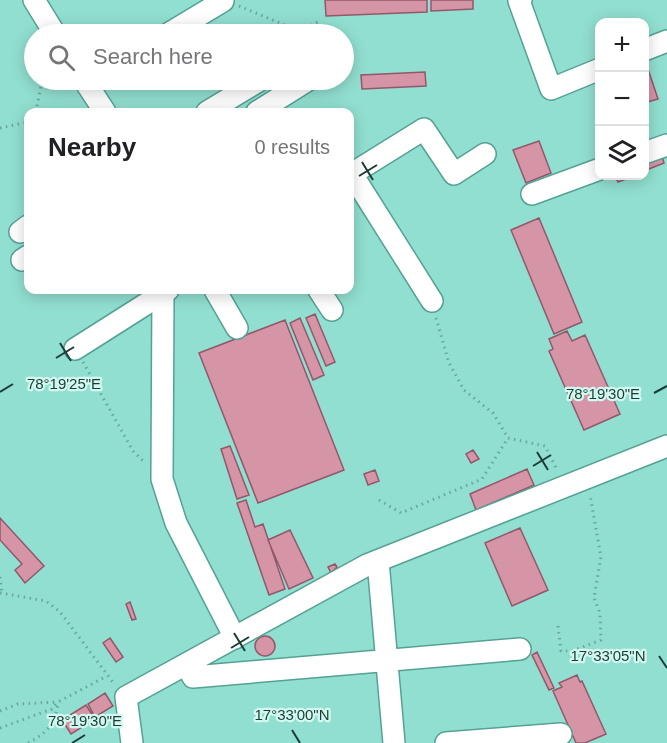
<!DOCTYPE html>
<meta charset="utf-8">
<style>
:root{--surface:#fff;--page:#f6f6f6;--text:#202124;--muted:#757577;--line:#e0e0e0}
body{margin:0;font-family:Helvetica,sans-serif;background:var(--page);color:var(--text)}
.controls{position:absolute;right:18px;top:18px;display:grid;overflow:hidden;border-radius:12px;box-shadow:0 3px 15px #0003}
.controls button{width:54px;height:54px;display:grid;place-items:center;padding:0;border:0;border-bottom:2px solid var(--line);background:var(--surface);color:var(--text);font:30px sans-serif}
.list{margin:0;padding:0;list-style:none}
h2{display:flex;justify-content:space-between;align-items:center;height:78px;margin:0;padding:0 24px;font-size:26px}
h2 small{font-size:20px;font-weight:400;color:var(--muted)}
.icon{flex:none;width:33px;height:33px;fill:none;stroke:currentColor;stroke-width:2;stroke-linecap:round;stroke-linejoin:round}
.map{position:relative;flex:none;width:667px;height:743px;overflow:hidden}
.search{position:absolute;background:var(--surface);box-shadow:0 3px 15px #0003;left:24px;top:24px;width:330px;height:66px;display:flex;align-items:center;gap:15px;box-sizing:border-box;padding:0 21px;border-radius:33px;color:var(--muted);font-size:22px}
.panel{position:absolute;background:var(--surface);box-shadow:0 3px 15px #0003;left:24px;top:108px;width:330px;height:186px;border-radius:12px}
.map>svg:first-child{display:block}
.building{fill:#d595a7;stroke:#925869;stroke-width:1.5}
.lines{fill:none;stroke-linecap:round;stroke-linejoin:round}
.minor-casing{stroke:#55a295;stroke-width:24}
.path{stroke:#68a79b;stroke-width:3;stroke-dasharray:1.5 4.5;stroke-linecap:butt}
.minor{stroke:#fff;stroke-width:21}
.ticks{fill:none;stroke:#1c3d37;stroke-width:2}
.ticks-label{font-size:15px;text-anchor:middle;fill:#1c3d37;stroke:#d2f8f0;stroke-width:4.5;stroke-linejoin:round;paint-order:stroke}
</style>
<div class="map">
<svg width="667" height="743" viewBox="0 0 667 743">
<rect width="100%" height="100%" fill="#91dfd0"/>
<!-- building -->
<path class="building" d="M 325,0 L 427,0 L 427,12 L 326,16 Z
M 431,0 L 473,0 L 473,9 L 431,11 Z
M 646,63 L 658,99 L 644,103 L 644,64 Z
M 425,72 L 426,86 L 362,89 L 361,75 Z
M 539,141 L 551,173 L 526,183 L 513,150 Z
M 662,156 L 664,163 L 644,171 L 644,163 Z
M 615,176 L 634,176 L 618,182 Z
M 539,218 L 582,322 L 554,334 L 511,230 Z
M 315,314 L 335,362 L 326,366 L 306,318 Z
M 300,318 L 324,375 L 313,380 L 290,323 Z
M 285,320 L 344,470 L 258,503 L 199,353 Z
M 567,331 L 572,341 L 585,335 L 620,414 L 584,430 L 549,351 L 553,349 L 549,339 Z
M 230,446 L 249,495 L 237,499 L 221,449 Z
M 473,450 L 479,459 L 471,463 L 466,454 Z
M 527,469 L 534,485 L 476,510 L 470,494 Z
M 375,470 L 379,481 L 368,485 L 364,474 Z
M 246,500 L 255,527 L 263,524 L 285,589 L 269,595 L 237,503 Z
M 0,518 L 44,566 L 25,583 L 15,570 L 22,564 L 0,540 Z
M 520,528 L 548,590 L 512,606 L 485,543 Z
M 290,530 L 313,578 L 289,589 L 268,540 Z
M 335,564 L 337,567 L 331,573 L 328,567 Z
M 130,602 L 136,619 L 132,620 L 126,604 Z
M255 646a10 10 0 1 1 20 0a10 10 0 1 1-20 0Z
M 110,638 L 123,657 L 116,662 L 103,643 Z
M 537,652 L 554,688 L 549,690 L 532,655 Z
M 577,675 L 580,682 L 582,681 L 606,734 L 585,743 L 576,743 L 553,691 L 562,687 L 559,683 Z
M 105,693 L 113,706 L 95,717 L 88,704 Z
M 86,705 L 95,719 L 71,734 L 62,720 Z"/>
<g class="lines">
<!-- minor casing -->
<g class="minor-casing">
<path id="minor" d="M 34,0 L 55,34
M 521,0 L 519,1 L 551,89 L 600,69
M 168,34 L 223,1
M 644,50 L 667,41
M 84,80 L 105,112
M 207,112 L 260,80
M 257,112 L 308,80
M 644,153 L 667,145
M 352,174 L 432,301
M 350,175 L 424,129 L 454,174 L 485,154
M 532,194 L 600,169
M 20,232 L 28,226
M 22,260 L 28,256
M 215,290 L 237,328
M 319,290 L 332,310
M 163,292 L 162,479 L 176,523 L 235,638
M 75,349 L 168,290
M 378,561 L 394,743
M 186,665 L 193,677 L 520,649
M 132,743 L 126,697 L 367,565 L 667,446
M 446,743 L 561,734"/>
</g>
<!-- path -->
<path class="path" d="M 239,6 L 299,31 L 318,22
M 36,112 L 42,80
M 0,128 L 28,122
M 436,318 L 449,363 L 464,390 L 493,413 L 508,438 L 545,446 L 557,470
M 83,362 L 133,451 L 143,461
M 379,500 L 401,513 L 482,479 L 508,438
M 0,577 L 2,594
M 0,593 L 46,601 L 60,612 L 115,685
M 558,626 L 561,651 L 572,651 L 601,640 L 600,613 L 594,598 L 601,557 L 590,495
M 0,711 L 18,704 L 57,702
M 0,728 L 52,709 L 58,702 L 107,676
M 28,743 C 47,733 54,725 58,704"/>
<!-- minor -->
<use href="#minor" class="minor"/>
</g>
<!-- ticks -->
<path class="ticks" d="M 362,162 L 373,180M 359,176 L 377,165M 60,343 L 71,361M 56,358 L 74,347M 0,392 L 13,384M 654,393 L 667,386M 537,452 L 548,470M 533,466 L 551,455M 234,633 L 245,651M 231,648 L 249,637M 659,656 L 667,668M 292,730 L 300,743M 72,743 L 85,735"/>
<g class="ticks-label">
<text x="64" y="389">78°19'25"E</text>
<text x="603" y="399">78°19'30"E</text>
<text x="608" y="661">17°33'05"N</text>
<text x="292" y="720">17°33'00"N</text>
<text x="85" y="726">78°19'30"E</text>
</g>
</svg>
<div class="controls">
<button>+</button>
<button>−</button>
<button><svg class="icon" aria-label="layers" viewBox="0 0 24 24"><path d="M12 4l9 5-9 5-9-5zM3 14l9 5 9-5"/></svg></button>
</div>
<div class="search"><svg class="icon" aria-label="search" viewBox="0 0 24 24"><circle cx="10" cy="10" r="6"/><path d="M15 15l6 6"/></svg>Search here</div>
<section class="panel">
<h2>Nearby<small>0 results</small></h2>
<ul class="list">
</ul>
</section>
</div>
